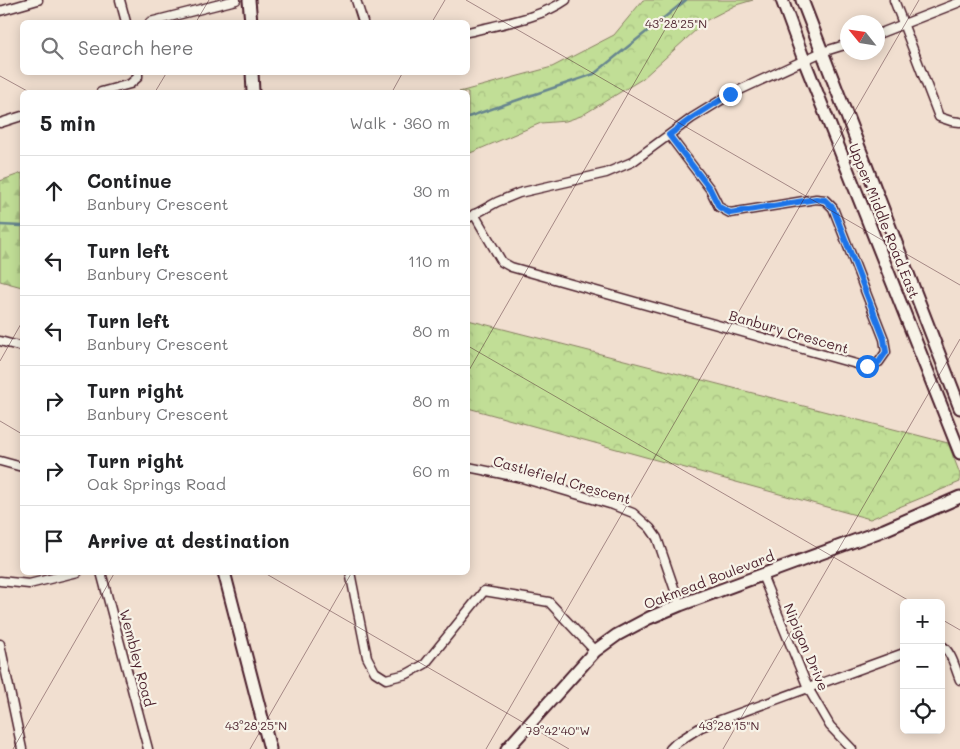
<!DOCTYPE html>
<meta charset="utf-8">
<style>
:root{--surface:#fff;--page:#f2f2f2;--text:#202124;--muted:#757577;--line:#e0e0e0}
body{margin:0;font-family:Mali,sans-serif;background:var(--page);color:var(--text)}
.controls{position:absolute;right:15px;bottom:15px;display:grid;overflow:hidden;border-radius:8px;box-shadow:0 2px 12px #0003}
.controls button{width:45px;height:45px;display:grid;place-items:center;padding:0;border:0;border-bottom:1px solid var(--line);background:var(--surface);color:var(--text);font:25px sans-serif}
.compass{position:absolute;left:840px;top:15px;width:45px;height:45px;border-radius:50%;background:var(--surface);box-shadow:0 2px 12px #0003;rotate:300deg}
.stop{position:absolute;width:15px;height:15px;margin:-11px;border:4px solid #1a73e8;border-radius:50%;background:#fff}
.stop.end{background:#1a73e8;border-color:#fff;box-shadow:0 1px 5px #0008}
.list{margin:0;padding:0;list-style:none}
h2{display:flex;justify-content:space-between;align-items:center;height:65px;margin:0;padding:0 20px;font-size:21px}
h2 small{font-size:16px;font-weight:400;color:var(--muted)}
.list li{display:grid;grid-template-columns:32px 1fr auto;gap:15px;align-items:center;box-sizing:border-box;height:70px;padding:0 20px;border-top:1px solid var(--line)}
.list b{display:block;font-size:19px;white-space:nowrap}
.list p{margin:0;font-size:16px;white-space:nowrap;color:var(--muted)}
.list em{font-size:16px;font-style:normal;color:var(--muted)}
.icon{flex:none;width:28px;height:28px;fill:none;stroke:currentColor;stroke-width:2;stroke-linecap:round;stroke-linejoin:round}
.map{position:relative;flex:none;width:960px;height:749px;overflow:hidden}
.search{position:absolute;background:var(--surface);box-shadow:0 2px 12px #0003;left:20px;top:20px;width:450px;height:55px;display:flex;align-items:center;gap:12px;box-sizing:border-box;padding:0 18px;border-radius:8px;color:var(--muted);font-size:19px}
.panel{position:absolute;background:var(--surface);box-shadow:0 2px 12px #0003;left:20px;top:90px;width:450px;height:485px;border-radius:8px}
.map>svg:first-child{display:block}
.forest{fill:url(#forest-firs);stroke:#867e60}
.park{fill:url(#park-crowns);stroke:#867e60}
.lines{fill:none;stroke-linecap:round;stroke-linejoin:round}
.stream{stroke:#67868f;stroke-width:2.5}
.street-casing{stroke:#4a1f2b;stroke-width:11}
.secondary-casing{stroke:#4a1f2b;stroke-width:15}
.street{stroke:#f7f3e8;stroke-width:8}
.secondary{stroke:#f7f3e8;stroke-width:11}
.route{stroke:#1a73e8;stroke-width:6}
.ticks{fill:none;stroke:#4a1f2b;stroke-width:1;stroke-opacity:0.45}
.labels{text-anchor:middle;stroke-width:4.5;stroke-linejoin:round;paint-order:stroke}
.street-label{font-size:14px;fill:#4a1f2b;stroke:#f7f3e8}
.ticks-label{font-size:12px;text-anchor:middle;fill:#4a1f2b;stroke:#f7f3e8;stroke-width:4.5;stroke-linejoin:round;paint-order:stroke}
</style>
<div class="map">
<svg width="960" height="749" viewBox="0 0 960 749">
<defs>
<pattern id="forest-firs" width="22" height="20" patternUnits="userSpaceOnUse" patternTransform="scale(1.25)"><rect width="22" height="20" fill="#c1de96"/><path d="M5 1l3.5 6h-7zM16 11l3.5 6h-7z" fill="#a7be81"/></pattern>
<pattern id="park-crowns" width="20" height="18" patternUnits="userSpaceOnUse" patternTransform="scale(1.25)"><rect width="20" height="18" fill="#c1de96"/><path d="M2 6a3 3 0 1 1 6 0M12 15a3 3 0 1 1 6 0" fill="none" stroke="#a7be81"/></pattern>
</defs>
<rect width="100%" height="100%" fill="#f1dfd0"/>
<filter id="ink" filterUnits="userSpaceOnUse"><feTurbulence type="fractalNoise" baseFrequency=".02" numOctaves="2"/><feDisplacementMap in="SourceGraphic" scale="10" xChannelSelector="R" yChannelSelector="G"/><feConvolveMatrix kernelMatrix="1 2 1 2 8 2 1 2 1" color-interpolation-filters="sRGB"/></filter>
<g filter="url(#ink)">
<!-- forest -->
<path class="forest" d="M 22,173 L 22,287 L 0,281 L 0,181 Z"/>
<!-- park -->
<path class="park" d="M 643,0 L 753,0 L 736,5 L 707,20 L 642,79 L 581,116 L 566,121 L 541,123 L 468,154 L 468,92 L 459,92 L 552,67 L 614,35 Z
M 468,320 L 948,443 L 960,474 L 960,482 L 870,519 L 468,408 Z"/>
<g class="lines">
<!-- stream -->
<path class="stream" d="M 468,117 L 594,74 L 686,0
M 0,225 L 22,226"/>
<!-- street casing -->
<g class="street-casing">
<path id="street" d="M 120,0 L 126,22
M 356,0 L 363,22
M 894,0 L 939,117 L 951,121 L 960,122
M 0,11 L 38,0
M 150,22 L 236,0
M 468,32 C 499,24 539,19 566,0
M 878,34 L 960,2
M 101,92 L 130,84 L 138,77 L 138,72
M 0,123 L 22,116
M 474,214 L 502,262 L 511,267 L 867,367 L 879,362 L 886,352 L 884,339 L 833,208 L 825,200 L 816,199 L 730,213 L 719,207 L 710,189 L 669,135
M 468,218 L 497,202 L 519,193 L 606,173 L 632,162 L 692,118 L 731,94 L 822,52 L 848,44
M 0,341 L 22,347
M 0,461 L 22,467
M 468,467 L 522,478 L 613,505 L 633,513 L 650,528 L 657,538 L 680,605
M 101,572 L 148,749
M 350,572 L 367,657 L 375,672 L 386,679 L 407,674 L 425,664 L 484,591 L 549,602 L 595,651
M 762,575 L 808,688 L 830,726 L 852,749
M 0,581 L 29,584 L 78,572
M 0,644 L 22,749
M 941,645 C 952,652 955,668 960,680
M 670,749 L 676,743 L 701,727 L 904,653"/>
</g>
<!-- secondary casing -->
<g class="secondary-casing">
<path id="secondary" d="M 249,0 L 251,22
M 782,0 L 804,60 L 960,453
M 802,0 L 960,408
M 252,72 L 253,92
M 224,572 L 270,749
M 507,749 L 595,651 L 617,635 L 649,618 L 680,605 L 884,530 L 960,497"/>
</g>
<!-- street -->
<use href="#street" class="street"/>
<!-- secondary -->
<use href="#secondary" class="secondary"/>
</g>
</g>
<g class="lines" filter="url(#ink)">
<!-- route -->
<path class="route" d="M 730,94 L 692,118 L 669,135 L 710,189 L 719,207 L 730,213 L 816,199 L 825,200 L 833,208 L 884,339 L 886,352 L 879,362 L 867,366"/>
</g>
<!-- ticks -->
<path class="ticks" d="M 466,0 L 960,285M 196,22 L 209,0M 432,22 L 445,0M 0,76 L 29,92M 155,92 L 167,72M 392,92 L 403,72M 468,346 L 913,603M 0,361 L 22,322M 468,372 L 682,0M 0,421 L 22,434M 263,572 L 569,749M 941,619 L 960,630M 13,749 L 115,572M 250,749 L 352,572M 486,749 L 919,0M 723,749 L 960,339"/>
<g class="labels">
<!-- street labels -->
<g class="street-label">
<text transform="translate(884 221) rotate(68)" y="5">Upper Middle Road East</text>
<text transform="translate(789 332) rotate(16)" y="5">Banbury Crescent</text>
<text transform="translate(562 480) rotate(16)" y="5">Castlefield Crescent</text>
<text transform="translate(709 580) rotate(-21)" y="5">Oakmead Boulevard</text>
<text transform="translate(806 647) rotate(67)" y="5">Nipigon Drive</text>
<text transform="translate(137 658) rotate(75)" y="5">Wembley Road</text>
</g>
</g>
<g class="ticks-label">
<text x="676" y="28">43°28'25"N</text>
<text x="256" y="730">43°28'25"N</text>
<text x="729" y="730">43°28'15"N</text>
<text x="558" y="735">79°42'40"W</text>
</g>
</svg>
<div class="controls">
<button>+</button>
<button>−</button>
<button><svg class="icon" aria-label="locate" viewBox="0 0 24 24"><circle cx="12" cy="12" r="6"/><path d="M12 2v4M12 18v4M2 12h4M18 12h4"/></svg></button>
</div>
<svg class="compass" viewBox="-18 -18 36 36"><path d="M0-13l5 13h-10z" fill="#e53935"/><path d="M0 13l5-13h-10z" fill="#757577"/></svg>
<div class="stop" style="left:867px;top:366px"></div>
<div class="stop end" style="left:730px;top:94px"></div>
<div class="search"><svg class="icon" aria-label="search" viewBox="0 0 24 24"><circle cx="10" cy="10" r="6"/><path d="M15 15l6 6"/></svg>Search here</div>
<section class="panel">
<h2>5 min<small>Walk · 360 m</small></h2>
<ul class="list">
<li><svg class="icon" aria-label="ahead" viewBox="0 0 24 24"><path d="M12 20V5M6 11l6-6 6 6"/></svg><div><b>Continue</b><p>Banbury Crescent</p></div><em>30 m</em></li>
<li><svg class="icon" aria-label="left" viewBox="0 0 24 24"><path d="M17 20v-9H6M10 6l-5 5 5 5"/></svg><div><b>Turn left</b><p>Banbury Crescent</p></div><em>110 m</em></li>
<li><svg class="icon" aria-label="left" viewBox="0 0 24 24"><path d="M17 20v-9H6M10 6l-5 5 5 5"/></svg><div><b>Turn left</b><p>Banbury Crescent</p></div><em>80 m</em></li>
<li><svg class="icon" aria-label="right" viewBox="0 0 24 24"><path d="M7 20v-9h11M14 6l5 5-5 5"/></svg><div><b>Turn right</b><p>Banbury Crescent</p></div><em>80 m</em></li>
<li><svg class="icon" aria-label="right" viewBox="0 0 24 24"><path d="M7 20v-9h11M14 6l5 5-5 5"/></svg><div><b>Turn right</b><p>Oak Springs Road</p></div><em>60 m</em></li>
<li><svg class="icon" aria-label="arrive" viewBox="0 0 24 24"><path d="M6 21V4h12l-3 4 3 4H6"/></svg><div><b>Arrive at destination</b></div></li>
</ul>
</section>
</div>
